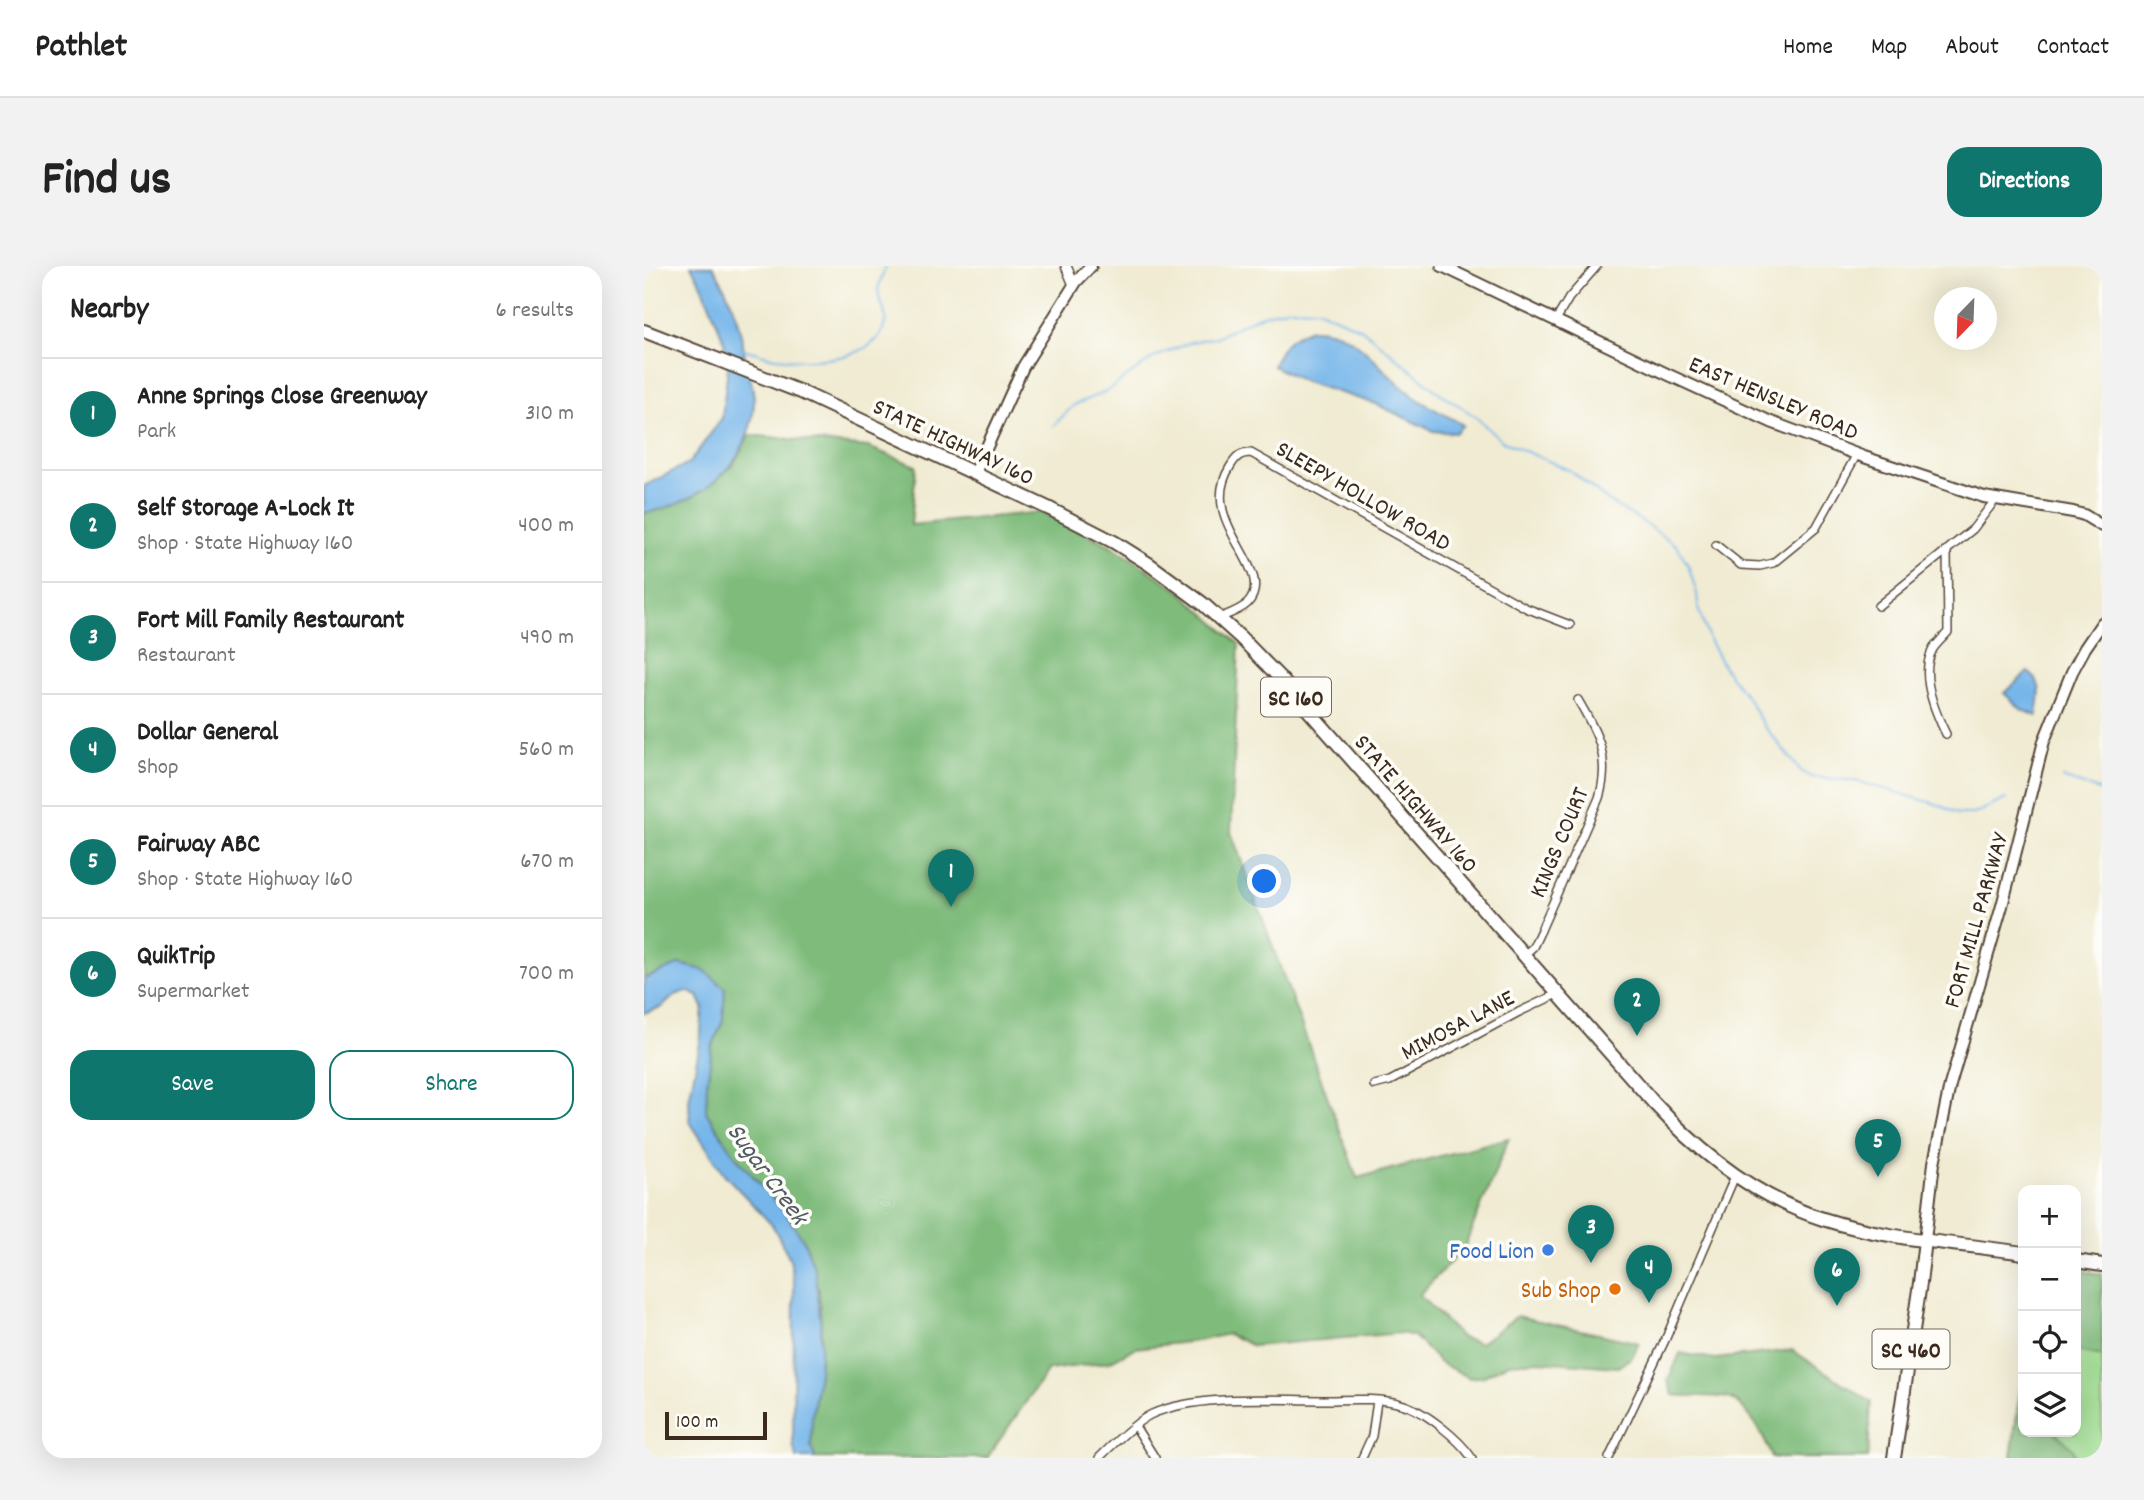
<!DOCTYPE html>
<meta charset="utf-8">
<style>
:root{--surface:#fff;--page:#f2f2f2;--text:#222;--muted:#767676;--line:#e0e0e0;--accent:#0f766e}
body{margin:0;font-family:Dekko,sans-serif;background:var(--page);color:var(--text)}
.controls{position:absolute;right:21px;bottom:21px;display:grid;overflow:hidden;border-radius:14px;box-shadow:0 7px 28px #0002}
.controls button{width:63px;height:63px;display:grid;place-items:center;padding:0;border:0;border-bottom:2px solid var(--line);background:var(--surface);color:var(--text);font:35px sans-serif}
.compass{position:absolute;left:1290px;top:21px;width:63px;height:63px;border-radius:50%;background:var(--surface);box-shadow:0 7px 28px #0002;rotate:203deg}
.scale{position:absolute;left:21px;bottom:18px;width:102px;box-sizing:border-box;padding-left:7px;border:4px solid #3b2a1e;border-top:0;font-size:19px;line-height:24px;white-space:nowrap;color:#3b2a1e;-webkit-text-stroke:5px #fdfcf7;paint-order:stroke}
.you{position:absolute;left:621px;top:616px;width:24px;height:24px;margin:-18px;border:5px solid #fff;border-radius:50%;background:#1a73e8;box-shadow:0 0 0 10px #1a73e833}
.badge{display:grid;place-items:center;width:46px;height:46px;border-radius:50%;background:var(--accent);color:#fff;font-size:23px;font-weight:700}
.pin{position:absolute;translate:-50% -58px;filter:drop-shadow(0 2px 4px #0008)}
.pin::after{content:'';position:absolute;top:37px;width:24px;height:21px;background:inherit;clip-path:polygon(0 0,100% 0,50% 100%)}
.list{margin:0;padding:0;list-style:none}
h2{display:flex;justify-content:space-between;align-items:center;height:91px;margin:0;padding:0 28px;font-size:30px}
h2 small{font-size:23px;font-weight:400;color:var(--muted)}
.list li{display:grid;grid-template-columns:46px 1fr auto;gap:21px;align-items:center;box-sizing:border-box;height:112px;padding:0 28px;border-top:2px solid var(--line)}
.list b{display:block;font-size:26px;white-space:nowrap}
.list p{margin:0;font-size:23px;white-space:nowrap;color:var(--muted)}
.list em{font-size:23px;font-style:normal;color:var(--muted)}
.actions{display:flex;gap:14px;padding:21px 28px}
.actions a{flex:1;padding:16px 0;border:2px solid var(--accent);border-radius:21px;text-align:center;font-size:24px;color:var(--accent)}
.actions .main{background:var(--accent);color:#fff}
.icon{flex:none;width:38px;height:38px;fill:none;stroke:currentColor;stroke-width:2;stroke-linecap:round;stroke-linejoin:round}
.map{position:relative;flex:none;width:1458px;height:1192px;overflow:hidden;border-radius:21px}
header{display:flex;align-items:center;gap:42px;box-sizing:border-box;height:98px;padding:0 35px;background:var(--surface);border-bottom:2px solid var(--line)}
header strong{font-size:33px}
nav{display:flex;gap:38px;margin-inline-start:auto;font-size:24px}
.intro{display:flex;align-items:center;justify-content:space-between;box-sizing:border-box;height:168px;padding:0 42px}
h1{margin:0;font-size:49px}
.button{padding:18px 32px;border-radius:21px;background:var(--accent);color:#fff;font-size:24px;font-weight:700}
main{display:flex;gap:42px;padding:0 42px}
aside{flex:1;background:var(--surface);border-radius:21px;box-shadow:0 7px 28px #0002}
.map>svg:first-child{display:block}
.green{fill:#9fdc91;stroke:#6d8358;stroke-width:2}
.forest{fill:#7fbc7b;stroke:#5d734c;stroke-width:2}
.water{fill:#76b6ea;stroke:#587084;stroke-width:2}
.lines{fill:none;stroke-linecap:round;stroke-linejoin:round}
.stream{stroke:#76b6ea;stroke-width:2}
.minor-casing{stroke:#564739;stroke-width:10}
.tertiary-casing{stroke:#564739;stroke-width:12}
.secondary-casing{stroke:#564739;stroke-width:14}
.primary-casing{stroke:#564739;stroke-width:16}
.minor{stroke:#fff;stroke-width:7}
.tertiary{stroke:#fff;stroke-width:9}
.secondary{stroke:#fff;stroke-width:10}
.primary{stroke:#fff;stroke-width:12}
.shop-dot{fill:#3f7fe0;stroke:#fdfcf7;stroke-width:2.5}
.food-dot{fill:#e8710a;stroke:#fdfcf7;stroke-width:2.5}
.labels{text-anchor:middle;stroke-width:7;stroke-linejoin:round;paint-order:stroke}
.shield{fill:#fdfcf7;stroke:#75695f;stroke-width:2}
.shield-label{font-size:23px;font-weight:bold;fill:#3b2a1e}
.street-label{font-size:24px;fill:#3b2a1e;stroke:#fdfcf7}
.shop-label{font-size:24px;fill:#366cbe;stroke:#fdfcf7;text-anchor:end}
.food-label{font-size:24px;fill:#c56008;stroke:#fdfcf7;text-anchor:end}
.water-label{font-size:26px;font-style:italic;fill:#505b65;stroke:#fdfcf7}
</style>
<header>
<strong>Pathlet</strong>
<nav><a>Home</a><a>Map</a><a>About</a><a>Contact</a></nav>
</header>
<div class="intro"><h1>Find us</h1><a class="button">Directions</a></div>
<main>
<aside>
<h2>Nearby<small>6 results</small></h2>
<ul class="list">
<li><span class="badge">1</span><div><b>Anne Springs Close Greenway</b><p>Park</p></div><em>310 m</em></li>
<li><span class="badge">2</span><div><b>Self Storage A-Lock It</b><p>Shop · State Highway 160</p></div><em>400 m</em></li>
<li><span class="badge">3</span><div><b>Fort Mill Family Restaurant</b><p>Restaurant</p></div><em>490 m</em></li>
<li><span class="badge">4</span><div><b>Dollar General</b><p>Shop</p></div><em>560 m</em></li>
<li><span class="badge">5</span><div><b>Fairway ABC</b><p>Shop · State Highway 160</p></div><em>670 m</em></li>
<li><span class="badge">6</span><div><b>QuikTrip</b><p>Supermarket</p></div><em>700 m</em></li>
</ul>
<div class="actions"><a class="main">Save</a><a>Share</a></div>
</aside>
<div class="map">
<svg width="1458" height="1192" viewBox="0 0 1458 1192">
<rect width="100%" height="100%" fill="#fdfcf7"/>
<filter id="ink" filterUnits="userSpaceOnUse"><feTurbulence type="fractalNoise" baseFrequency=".0143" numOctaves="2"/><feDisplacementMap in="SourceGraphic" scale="14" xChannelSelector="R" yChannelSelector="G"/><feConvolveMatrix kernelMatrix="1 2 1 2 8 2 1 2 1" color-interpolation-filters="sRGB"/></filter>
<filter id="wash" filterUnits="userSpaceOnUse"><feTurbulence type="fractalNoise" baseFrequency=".00686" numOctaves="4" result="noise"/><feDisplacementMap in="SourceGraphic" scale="28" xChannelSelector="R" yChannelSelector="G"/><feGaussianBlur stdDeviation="1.57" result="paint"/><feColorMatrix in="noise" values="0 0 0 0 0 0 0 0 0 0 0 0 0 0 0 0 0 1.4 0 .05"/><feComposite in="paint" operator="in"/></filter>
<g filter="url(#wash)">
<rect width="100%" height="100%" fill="#f0ebd2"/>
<!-- green -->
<path class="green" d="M 1432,1004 L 1458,1008 L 1458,1192 L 1367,1192 L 1379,1105 L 1379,1166 L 1432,1166 Z"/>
<!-- forest -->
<path class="forest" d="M 105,169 L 224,181 L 272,200 L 267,259 L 398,246 L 468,280 L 533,323 L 595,378 L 587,566 L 713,912 L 865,872 L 820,982 L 775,1029 L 818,1072 L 836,1077 L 873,1050 L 995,1077 L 988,1091 L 974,1101 L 894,1095 L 865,1097 L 840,1110 L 826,1112 L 796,1097 L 770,1070 L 757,1067 L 609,1080 L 584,1068 L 553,1075 L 491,1082 L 465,1096 L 404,1104 L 343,1192 L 171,1192 L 167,1181 L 168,1152 L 175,1106 L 177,1062 L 175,1024 L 140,945 L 92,891 L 62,846 L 63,818 L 68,781 L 79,754 L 37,698 L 0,713 L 0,247 C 35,240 65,225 89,198 C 95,190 100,179 105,169 Z
M 1432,1004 L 1458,1008 L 1458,1090 L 1432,1085 Z
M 1148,1084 L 1227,1136 L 1224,1192 L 1128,1192 C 1123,1176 1101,1135 1084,1132 C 1066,1129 1047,1131 1029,1129 L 1024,1115 L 1036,1087 L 1071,1093 Z
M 1379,1105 L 1379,1166 L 1411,1166 L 1428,1182 L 1432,1192 L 1367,1192 Z"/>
<!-- water -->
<path class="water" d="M 47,0 L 69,0 C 89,34 96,58 102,96 C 105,109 111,125 110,138 C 105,200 58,236 0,247 L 0,220 L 45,197 L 78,152 L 84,100 L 80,75 L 57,17 Z
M 667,63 C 716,62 732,104 768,129 C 784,141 802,149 819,159 L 811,167 L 789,165 L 732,138 L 661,116 L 629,100 C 639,77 644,72 667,63 Z
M 1384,406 C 1401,418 1395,431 1393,450 L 1378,444 L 1360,427 Z
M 36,698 L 60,704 L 81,722 L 79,754 L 68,781 L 63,818 L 62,846 L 92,891 L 140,945 L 160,975 L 171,1004 L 177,1062 L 175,1106 L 168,1152 L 167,1181 L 171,1192 L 153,1192 L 149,1179 L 150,1017 L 146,993 L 129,960 L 80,908 L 46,856 L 45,834 L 56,777 L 59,741 L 54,730 L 43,725 L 31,729 L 18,741 L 0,747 L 0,713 Z"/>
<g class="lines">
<!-- stream -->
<path class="stream" d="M 100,83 C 111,86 121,90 132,92 C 164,96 232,97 241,57 C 244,47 235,36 234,26 C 234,18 240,7 242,0
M 409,160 L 430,139 L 463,125 L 509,92 L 547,76 L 573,71 L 615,50 L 645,42 L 673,43 L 718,63 L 790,123 L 832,151 L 858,175 L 927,205 L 964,235 L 999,256 L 1033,280 L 1044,299 L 1053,328 L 1055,345 L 1066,376 L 1081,403 L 1103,431 L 1119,459 L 1157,505 L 1167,511 L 1211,515 L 1248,525 L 1295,539 L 1314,548 L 1330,548 L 1362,533
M 1418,512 L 1458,525"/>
</g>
</g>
<g filter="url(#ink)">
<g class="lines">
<!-- minor casing -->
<g class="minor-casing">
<path id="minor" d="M 912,54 L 925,32 L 953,0
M 1072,279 L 1097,299 L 1116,300 L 1129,297 L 1172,262 L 1213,188
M 1234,340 L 1329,263 L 1352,233
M 575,352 C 585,348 597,344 604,337 C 634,303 551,257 586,201 C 592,191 596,187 607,187 L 882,342 L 926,359
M 1302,468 C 1291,446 1275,408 1289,383 C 1293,377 1299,372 1304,366 L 1303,284
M 879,690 L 889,681 L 897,664 L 955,532 C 967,492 954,468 934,434
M 730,819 L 746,815 L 875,746 L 913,728
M 491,1160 L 511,1192
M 455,1192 C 468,1179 492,1155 508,1148 C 555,1128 627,1134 677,1134 C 703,1134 732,1131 757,1138 C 780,1144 815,1173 828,1192
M 718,1192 L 728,1170 L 733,1135
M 965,1192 L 1022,1072 L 1091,910"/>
</g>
<!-- tertiary casing -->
<g class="tertiary-casing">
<path id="tertiary" d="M 422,0 L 430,19"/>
</g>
<!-- secondary casing -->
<g class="secondary-casing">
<path id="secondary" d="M 798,0 L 1025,109 L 1127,156 L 1220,191 L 1340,231 L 1429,246 L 1440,249 L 1458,260
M 331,207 L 379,101 L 432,16 L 447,0
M 1281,974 L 1290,897 L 1306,819 L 1358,640 L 1400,475 L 1428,406 L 1441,382 L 1458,357"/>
</g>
<!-- primary casing -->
<g class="primary-casing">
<path id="primary" d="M 0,65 L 157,126 L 406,243 L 470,276 L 505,298 L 558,337 L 597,372 L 636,412 L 1010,837 C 1057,888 1112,932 1179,953 C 1244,974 1313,977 1379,987
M 1432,995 L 1458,999
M 1250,1192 L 1276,1017 L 1281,974"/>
</g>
<!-- minor -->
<use href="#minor" class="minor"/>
<!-- tertiary -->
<use href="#tertiary" class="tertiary"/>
<!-- secondary -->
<use href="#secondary" class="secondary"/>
<!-- primary -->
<use href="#primary" class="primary"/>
</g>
</g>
<!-- markers -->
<circle class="shop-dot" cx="904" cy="984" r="7"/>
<circle class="food-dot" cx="971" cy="1023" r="7"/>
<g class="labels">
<!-- shield labels -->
<g class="shield">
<rect x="617" y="411.5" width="70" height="39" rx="5"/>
<rect x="1228.5" y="1063.5" width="77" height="39" rx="5"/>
</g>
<g class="shield-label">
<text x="652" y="439">SC 160</text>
<text x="1267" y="1091">SC 460</text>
</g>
<!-- street labels -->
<g class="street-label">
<text transform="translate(1130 131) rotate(23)" y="8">EAST HENSLEY ROAD</text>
<text transform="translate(310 175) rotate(25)" y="8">STATE HIGHWAY 160</text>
<text transform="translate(720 229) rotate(30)" y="8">SLEEPY HOLLOW ROAD</text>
<text transform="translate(773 537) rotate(49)" y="8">STATE HIGHWAY 160</text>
<text transform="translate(914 576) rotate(-67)" y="8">KINGS COURT</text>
<text transform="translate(1331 654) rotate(-74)" y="8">FORT MILL PARKWAY</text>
<text transform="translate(813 758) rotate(-28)" y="8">MIMOSA LANE</text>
</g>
<!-- shop labels -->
<g class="shop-label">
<text x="890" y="992">Food Lion</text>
</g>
<!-- food labels -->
<g class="food-label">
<text x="957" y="1031">Sub Shop</text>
</g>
<!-- water labels -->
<g class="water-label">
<text transform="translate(125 907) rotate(54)" y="9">Sugar Creek</text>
</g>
</g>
</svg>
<div class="controls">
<button>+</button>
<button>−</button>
<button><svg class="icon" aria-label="locate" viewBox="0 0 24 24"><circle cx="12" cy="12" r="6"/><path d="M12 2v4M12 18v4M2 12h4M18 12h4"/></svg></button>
<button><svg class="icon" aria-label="layers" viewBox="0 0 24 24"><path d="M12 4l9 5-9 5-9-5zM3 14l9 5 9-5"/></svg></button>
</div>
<svg class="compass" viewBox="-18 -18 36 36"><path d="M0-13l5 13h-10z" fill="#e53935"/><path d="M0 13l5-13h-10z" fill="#767676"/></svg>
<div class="scale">100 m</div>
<div class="you"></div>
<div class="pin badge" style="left:307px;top:641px">1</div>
<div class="pin badge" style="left:993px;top:770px">2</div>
<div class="pin badge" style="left:947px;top:997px">3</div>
<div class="pin badge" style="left:1005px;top:1037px">4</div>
<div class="pin badge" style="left:1234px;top:911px">5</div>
<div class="pin badge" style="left:1193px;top:1040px">6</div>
</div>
</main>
